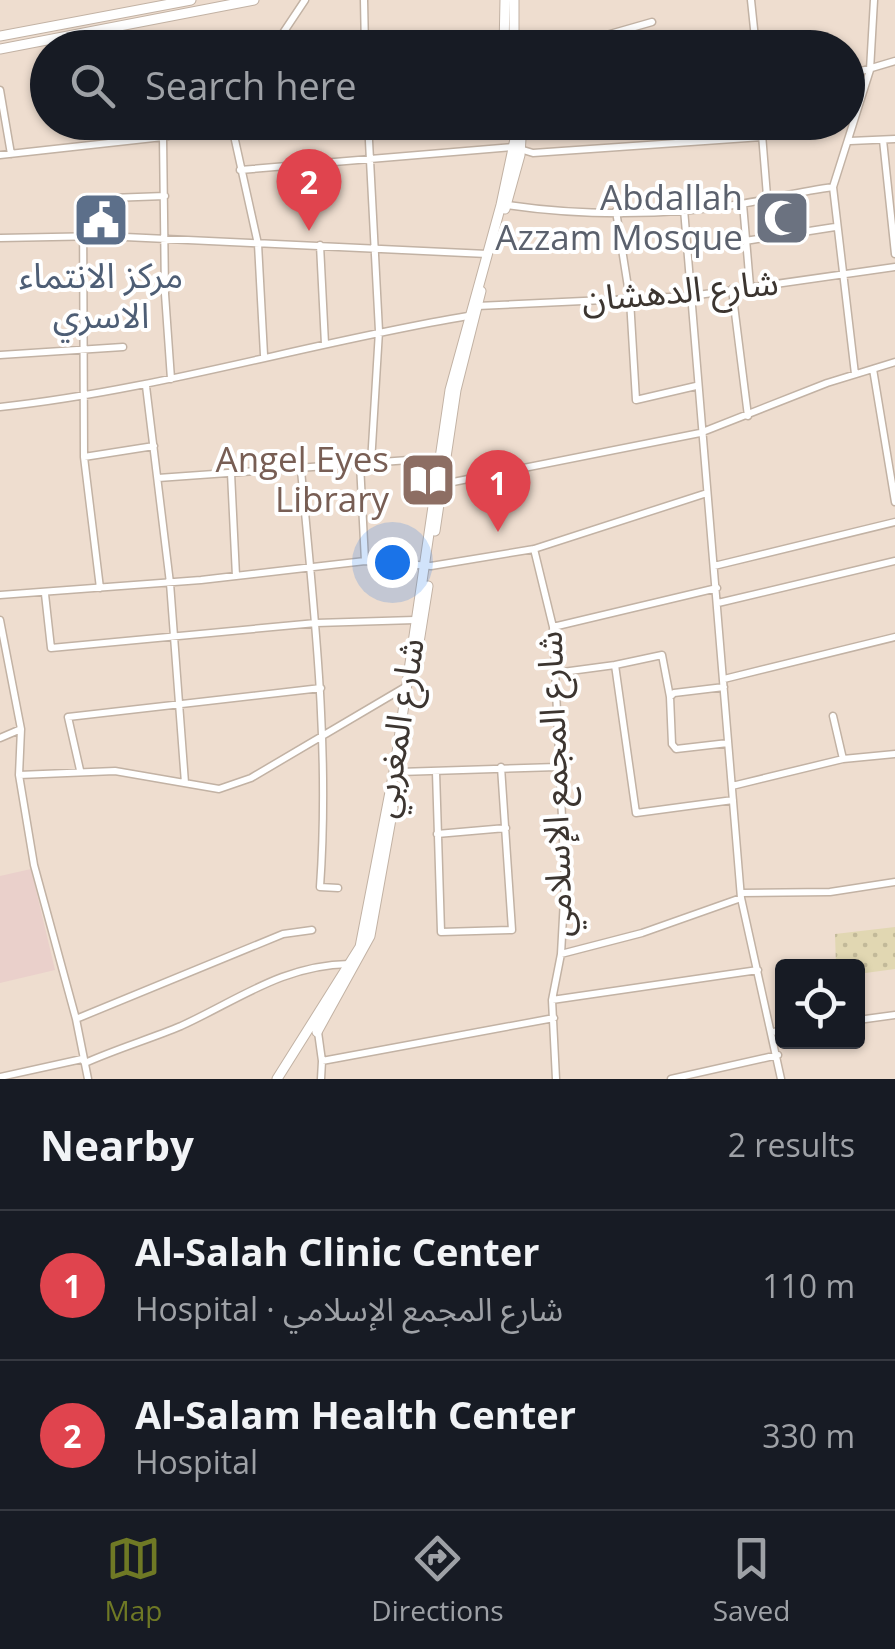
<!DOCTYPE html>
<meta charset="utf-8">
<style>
:root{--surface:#171b24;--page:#242831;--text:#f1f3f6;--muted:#9ea1a6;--line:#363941;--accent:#6f7925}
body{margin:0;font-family:"Open Sans","Noto Sans Arabic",sans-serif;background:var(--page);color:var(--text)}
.controls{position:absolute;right:30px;bottom:30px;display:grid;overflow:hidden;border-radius:10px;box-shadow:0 2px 8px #0004}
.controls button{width:90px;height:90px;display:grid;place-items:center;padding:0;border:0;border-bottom:2px solid var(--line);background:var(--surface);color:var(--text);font:50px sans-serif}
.you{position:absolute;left:392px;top:562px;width:35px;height:35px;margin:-25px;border:8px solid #fff;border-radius:50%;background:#1a73e8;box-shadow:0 0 0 15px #1a73e833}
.badge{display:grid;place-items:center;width:65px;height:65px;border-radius:50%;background:var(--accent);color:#fff;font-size:32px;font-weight:700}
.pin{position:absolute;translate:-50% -82px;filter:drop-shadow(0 2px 5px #0008)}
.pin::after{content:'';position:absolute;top:52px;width:35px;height:30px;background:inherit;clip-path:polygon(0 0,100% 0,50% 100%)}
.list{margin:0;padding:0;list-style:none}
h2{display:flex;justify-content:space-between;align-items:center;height:130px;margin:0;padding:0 40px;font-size:42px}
h2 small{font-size:32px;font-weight:400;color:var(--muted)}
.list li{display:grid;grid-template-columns:65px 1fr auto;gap:30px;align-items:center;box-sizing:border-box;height:150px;padding:0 40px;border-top:2px solid var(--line)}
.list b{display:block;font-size:38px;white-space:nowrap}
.list p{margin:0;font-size:32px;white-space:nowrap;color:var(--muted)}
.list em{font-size:32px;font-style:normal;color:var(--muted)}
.icon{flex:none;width:55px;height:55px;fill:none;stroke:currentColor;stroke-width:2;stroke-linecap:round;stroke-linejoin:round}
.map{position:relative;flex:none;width:895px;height:1079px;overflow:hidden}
.search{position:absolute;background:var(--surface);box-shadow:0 2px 8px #0004;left:30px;right:30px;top:30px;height:110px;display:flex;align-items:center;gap:25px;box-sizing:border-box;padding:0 35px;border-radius:55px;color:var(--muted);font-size:38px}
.sheet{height:430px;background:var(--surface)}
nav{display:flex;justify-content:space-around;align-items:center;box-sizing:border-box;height:140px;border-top:2px solid var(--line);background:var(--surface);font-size:28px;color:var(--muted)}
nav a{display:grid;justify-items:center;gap:5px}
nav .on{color:var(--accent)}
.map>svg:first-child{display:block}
.medical{fill:#ead0cb}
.sand{fill:url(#sand-dots)}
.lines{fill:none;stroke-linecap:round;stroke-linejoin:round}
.minor-casing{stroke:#c2b2a4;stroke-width:9}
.secondary-casing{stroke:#c2b2a4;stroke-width:11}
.minor{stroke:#fff;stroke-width:6}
.secondary{stroke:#fff;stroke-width:9}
.labels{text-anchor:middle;stroke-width:8;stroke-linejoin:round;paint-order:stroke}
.worship-label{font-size:35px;fill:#5b616d;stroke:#fff;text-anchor:end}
.service-label{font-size:35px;fill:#4e5e75;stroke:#fff}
.street-label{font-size:35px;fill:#3c3530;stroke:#fff}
.education-label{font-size:35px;fill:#785e54;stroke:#fff;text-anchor:end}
</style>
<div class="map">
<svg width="895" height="1079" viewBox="0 0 895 1079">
<defs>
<pattern id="sand-dots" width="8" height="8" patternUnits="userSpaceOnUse" patternTransform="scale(2.5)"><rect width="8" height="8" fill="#e1d7b2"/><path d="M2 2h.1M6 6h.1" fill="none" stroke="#c2b999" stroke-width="1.8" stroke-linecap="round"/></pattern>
</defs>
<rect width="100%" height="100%" fill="#eeddcf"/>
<!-- medical -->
<path class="medical" d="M 31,869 L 55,970 L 0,983 L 0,876 Z"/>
<!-- sand -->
<path class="sand" d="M 895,927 L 895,969 L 858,974 L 858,966 L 836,966 L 835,934 Z"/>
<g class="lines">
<!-- minor casing -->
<g class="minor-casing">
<path id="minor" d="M 364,0 L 365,48
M 751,0 L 756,48
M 273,48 L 305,0
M 561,48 L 652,22
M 736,48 L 756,42
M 848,75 L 895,61
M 0,90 L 11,154
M 231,122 L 258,244 L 264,355
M 368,122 L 379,331 L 371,463
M 761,122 L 767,196
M 163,137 L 165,294 L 171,379
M 883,140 L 895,254
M 850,141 L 895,139
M 0,155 L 163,137 L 229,122
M 240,170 L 513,147 L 533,153 L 762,137
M 743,204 L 750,286
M 507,205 C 581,216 666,216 741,204 C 771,199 802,191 833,187
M 684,209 L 741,898 L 781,1079
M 616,211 L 630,300 L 636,400 L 696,386
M 0,238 L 104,236 L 487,254
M 745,241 L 835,227
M 320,245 L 325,344
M 732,289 L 748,416
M 0,355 L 123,347
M 873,369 L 895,502
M 855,374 L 833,187 L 870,70 L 874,0
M 146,386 L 170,583 L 185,783
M 0,407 C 158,390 311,342 468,316 L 477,306 L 691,296 L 895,267
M 84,457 L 154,446
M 360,464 L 365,561
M 301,470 C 314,610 330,746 320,887 L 338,888
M 231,473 L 236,576
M 158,478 L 437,458
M 443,484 L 700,433 L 827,383 L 895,362
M 534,549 L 553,627 L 565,881 L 561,954 L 552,1000 L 556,1079
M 714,566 L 895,522
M 100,588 L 84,457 L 83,199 L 165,196
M 45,594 L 51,648 L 316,623 L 415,620
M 0,595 L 201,580 L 365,561 L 431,566 L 534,549 L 707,493
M 718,603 L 895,561
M 0,620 L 21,729 L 19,775 L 34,865 L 76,1019
M 553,627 L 717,588
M 615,665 L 662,655 L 670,697
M 555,673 L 615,665 L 636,813 L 733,800
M 724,679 L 895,637
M 724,687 L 674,693 L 670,697 L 672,744 L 676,749 L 728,743
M 833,716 L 843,759
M 0,738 L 21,729
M 80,770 L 68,717 L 321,688
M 399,772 L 557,767
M 436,772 L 441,932 L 512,930 L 501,767
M 19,775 L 115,771 L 219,789 L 251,778 L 407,686
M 732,786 L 843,759 L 895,754
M 437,834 L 506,828
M 741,893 L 830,892 L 895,882
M 561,954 L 642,933 L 741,898
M 552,1000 L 758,970
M 858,1020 L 895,1015
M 318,1032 L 322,1061 L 554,1018
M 772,1032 L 782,1031
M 0,1077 L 82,1059 L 85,1063 C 116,1049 150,1039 181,1026 C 238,1000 283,965 349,964
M 88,1079 L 76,1019 L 283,934 L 312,930
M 321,1079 L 322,1061
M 671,1079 L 778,1055"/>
</g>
<!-- secondary casing -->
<g class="secondary-casing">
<path id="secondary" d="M 514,0 L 514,48
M 0,36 L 191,0
M 504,48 L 505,0
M 0,49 L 254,0
M 505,209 L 520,155 L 522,122
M 435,531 L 456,390 L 481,291
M 414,674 L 428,586
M 317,1032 L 370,936 L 393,808
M 277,1079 L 360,947 L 395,766 L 450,390 L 501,205 L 515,139 L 513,122"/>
</g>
<!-- minor -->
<use href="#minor" class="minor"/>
<!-- secondary -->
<use href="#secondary" class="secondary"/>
</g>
<!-- icons -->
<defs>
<g id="mosque-square" transform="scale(2.875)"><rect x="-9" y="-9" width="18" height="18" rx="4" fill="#6b7280" stroke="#fff"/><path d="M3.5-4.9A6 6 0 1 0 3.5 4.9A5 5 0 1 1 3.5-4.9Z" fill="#fff"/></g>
<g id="civic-square" transform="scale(2.875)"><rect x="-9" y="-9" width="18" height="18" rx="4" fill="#5c6f8a" stroke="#fff"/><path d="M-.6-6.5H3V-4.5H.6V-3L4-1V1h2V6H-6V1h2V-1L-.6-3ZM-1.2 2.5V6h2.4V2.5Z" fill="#fff"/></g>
<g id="library-square" transform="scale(2.875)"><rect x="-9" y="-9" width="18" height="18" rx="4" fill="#8d6e63" stroke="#fff"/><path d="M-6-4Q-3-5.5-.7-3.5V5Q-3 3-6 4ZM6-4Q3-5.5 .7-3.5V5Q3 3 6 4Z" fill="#fff"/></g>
</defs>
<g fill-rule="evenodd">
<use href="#mosque-square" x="782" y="218"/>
<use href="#civic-square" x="101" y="220"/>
<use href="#library-square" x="428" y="480"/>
</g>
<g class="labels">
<!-- worship labels -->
<g class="worship-label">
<text x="743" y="210">Abdallah<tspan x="743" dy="40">Azzam Mosque</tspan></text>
</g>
<!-- service labels -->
<g class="service-label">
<text x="101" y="288">مركز الانتماء<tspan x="101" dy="40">الاسري</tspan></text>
</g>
<!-- street labels -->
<g class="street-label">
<text transform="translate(680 291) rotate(-5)" y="12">شارع الدهشان</text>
<text transform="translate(398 728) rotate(-81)" y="12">شارع المغربي</text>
<text transform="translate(555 784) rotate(-92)" y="12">شارع المجمع الإسلامي</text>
</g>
<!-- education labels -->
<g class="education-label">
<text x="389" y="472">Angel Eyes<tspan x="389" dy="40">Library</tspan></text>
</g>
</g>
</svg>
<div class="controls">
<button><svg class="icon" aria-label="locate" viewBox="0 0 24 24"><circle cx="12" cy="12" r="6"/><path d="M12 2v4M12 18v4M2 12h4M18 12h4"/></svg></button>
</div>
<div class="you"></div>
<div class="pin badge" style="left:498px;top:532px;background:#e0444e">1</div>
<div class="pin badge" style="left:309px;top:231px;background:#e0444e">2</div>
<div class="search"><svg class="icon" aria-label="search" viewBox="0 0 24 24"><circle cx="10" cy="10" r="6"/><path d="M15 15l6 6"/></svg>Search here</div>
</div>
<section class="sheet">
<h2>Nearby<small>2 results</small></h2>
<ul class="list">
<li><span class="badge" style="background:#e0444e">1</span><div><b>Al-Salah Clinic Center</b><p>Hospital · شارع المجمع الإسلامي</p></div><em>110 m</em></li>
<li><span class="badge" style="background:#e0444e">2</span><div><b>Al-Salam Health Center</b><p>Hospital</p></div><em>330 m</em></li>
</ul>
</section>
<nav>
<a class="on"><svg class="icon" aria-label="map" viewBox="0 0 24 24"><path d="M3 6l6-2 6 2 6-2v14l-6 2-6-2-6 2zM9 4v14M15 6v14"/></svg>Map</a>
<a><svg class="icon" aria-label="directions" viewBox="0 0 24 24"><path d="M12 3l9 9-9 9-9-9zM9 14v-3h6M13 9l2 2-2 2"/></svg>Directions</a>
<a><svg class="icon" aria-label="saved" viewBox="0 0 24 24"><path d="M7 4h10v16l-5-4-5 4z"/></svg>Saved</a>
</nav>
